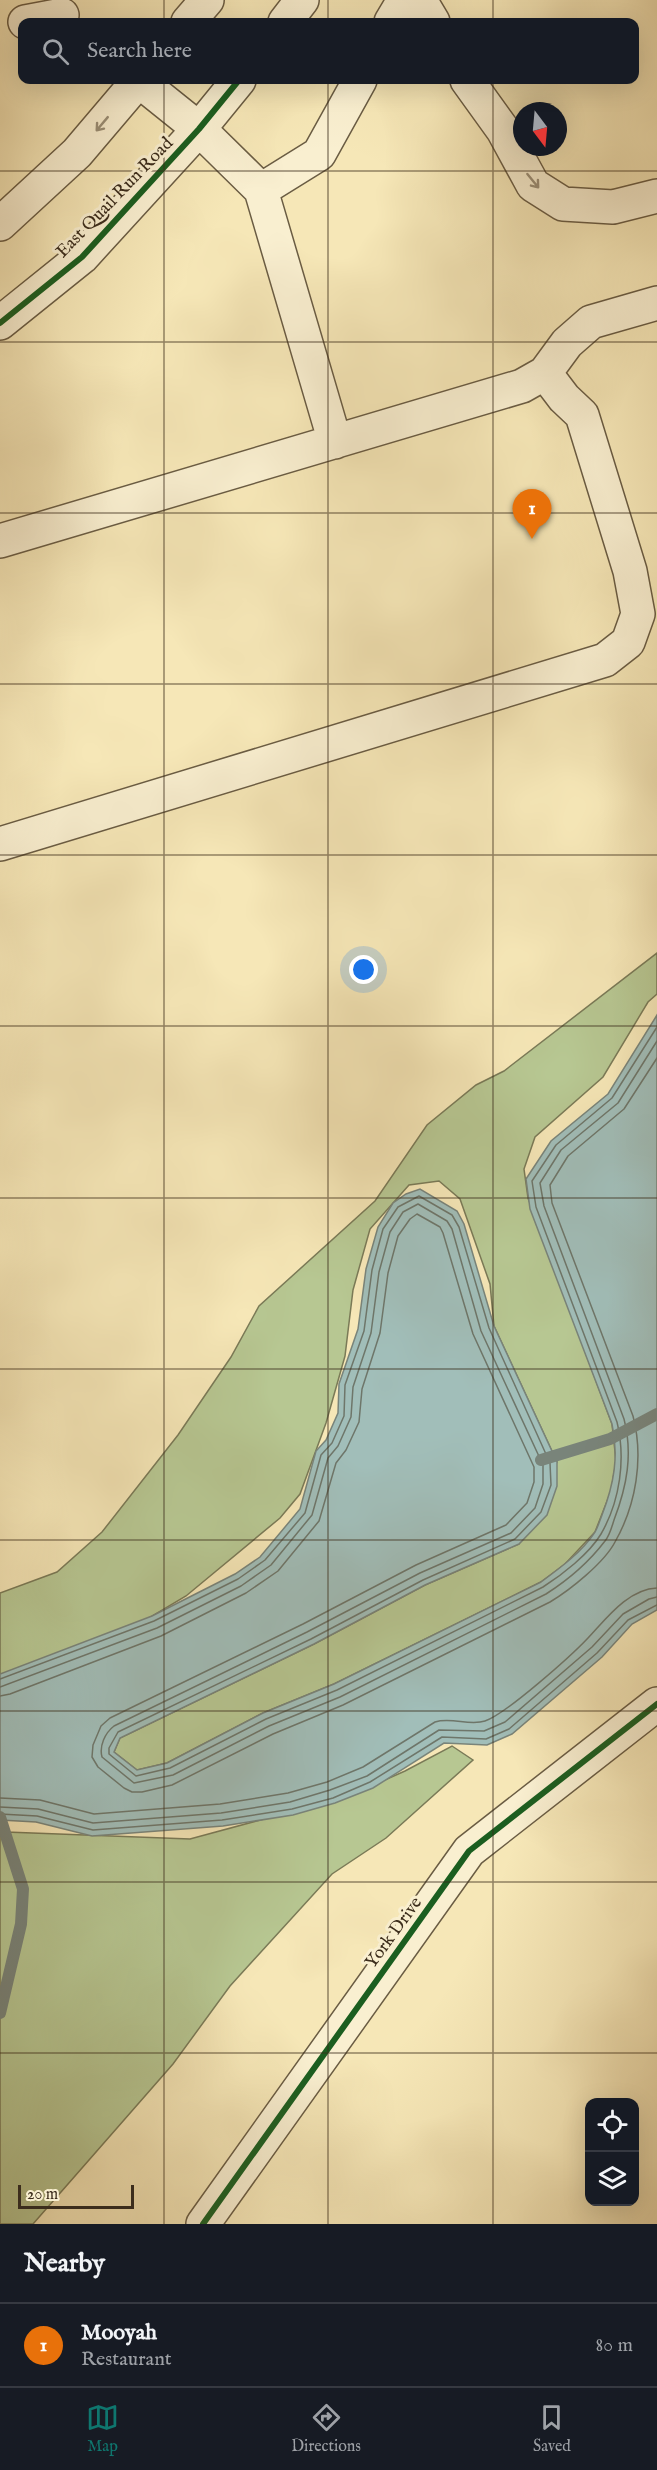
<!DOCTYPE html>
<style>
:root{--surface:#171b24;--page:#242831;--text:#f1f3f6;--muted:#9ea1a6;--line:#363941;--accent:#0f766e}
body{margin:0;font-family:"IM FELL English",serif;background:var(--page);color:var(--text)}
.controls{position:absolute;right:18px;bottom:18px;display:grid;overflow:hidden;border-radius:12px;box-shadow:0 6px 24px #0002}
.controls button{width:54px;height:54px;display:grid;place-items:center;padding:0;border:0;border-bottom:2px solid var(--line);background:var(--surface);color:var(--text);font:30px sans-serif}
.compass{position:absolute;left:513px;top:102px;width:54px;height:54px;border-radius:50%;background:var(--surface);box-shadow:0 6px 24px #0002;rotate:164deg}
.scale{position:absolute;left:18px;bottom:15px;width:116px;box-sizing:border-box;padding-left:6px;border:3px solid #3c2d1c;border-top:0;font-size:16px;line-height:21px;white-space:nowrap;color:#3c2d1c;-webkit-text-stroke:4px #f9efd0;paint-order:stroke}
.you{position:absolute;left:364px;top:970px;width:21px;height:21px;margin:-15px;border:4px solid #fff;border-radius:50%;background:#1a73e8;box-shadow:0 0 0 9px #1a73e833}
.badge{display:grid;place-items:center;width:39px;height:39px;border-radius:50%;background:var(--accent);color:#fff;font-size:20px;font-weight:700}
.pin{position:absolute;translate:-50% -50px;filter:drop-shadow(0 2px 3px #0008)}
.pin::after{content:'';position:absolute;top:32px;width:21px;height:18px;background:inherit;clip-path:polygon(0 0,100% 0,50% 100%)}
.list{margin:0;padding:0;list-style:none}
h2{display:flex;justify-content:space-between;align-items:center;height:78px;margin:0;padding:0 24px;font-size:26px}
h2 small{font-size:20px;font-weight:400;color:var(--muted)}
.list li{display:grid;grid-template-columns:39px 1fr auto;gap:18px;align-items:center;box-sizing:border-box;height:84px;padding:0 24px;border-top:2px solid var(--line)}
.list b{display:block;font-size:22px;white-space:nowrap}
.list p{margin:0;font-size:20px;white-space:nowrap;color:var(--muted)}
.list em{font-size:20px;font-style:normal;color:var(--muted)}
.icon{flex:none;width:33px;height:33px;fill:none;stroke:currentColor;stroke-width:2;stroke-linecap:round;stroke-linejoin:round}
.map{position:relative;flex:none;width:657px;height:2224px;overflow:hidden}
.search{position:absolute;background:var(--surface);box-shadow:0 6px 24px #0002;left:18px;right:18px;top:18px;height:66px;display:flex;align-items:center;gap:15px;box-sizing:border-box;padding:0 21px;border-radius:12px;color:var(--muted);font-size:22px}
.sheet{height:162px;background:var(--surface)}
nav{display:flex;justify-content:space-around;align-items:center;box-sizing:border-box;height:84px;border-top:2px solid var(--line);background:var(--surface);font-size:16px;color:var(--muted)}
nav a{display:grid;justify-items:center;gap:3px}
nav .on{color:var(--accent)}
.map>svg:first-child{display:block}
.green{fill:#b7c792;stroke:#7a7a57;stroke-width:1.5}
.water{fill:#a1beb9;stroke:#79847a;stroke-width:1.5}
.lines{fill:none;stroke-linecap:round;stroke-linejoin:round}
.shore{stroke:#6e766a;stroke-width:1.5}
.stream{stroke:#79847a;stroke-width:12}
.minor-casing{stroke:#6a5c43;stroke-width:36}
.minor{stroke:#f9efd0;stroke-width:33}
.cycleway-casing{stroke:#f9efd0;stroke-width:10}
.cycleway{stroke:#1b5e20;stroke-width:6}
.oneway{stroke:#9a8e76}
.grid{fill:none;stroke:#3c2d1c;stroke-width:1.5;stroke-opacity:0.55}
.labels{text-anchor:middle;stroke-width:6;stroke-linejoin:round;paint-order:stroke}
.street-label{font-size:18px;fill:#3c2d1c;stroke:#f9efd0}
</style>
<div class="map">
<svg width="657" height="2224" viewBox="0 0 657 2224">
<rect width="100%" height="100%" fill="#f6e7b7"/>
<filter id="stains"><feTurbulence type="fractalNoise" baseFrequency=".00333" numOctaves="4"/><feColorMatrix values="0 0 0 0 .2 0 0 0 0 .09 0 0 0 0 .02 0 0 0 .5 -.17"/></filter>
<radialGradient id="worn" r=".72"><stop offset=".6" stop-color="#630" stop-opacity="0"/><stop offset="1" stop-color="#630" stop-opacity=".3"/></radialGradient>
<!-- green -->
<path class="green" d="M 657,953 L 657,994 L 648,1002 L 603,1077 L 535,1137 L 524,1169 L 528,1198 L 612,1424 L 616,1461 L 611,1491 L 595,1532 L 565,1564 L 541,1582 L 334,1684 L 263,1713 L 167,1763 L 137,1770 L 114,1752 L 120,1738 L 314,1644 L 425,1585 L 519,1544 L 557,1462 L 494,1326 L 490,1284 L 460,1199 L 439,1181 L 409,1185 L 370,1229 L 353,1290 L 345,1356 L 326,1423 L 300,1494 L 280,1518 L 186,1596 L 97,1649 L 0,1683 L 0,1593 L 57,1572 L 102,1532 L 178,1435 L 231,1357 L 259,1306 L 375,1201 L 427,1125 L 476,1085 L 504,1071 Z
M 452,1746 L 473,1760 L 386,1838 L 332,1874 L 230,1986 L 173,2064 L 33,2224 L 0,2224 L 0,1828 L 6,1832 L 190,1839 L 349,1796 L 405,1771 Z"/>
<!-- water -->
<path class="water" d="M 657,1015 L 657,1610 L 632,1624 L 602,1657 L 512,1734 L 487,1745 L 444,1743 L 373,1788 L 335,1803 L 293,1815 L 223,1826 L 92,1836 L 36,1822 L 0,1820 L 0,1674 L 152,1616 L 235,1574 L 260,1557 L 300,1509 L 316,1451 L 326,1440 L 338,1413 L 339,1384 L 358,1329 L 366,1269 L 378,1227 L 393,1203 L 406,1194 L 420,1189 L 457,1211 L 464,1224 L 494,1326 L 557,1462 L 557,1486 L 547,1515 L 519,1544 L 425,1585 L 314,1644 L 120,1738 L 114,1752 L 137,1770 L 167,1763 L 263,1713 L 334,1684 L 541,1582 C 560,1568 582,1552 595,1532 C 598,1527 600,1520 602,1515 C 614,1484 619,1456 612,1424 L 530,1209 L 526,1179 L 551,1141 L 608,1094 Z"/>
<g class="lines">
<!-- shore -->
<path class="shore" d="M 0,1679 L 154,1621 L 238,1579 L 265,1560 L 305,1513 L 321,1455 L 332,1443 L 344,1416 L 345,1385 L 364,1331 L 372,1270 L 383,1229 L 398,1207 L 419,1196 L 452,1215 L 459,1227 L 489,1328 L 550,1463 L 551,1485 L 541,1512 L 515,1539 L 423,1580 L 311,1639 L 118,1732 L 109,1748 L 109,1754 L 136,1776 L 170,1768 L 266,1719 L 337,1690 L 543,1587 C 562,1575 589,1554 601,1534 C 620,1501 626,1459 617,1422 L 536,1207 L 532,1181 L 556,1145 L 612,1098 L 657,1027
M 0,1687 L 157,1628 L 241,1586 L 271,1565 L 312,1515 L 328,1458 L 338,1446 L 351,1417 L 353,1387 L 371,1333 L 379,1272 L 390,1232 L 403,1212 L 418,1204 L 447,1221 L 452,1229 L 481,1331 L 543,1465 L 543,1484 L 535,1508 L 511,1533 L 420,1573 L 307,1632 L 114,1726 C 105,1733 99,1746 102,1757 L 134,1783 L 173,1775 L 269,1726 L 340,1697 L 546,1594 C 568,1580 589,1562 605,1541 C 610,1535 612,1526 614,1520 C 627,1486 633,1454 624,1419 L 544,1206 L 540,1183 L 561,1150 L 618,1103 L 657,1041
M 0,1696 L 10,1694 L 161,1636 L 246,1593 L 278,1571 L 319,1521 L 336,1463 L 346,1450 L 359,1422 L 362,1389 L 380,1333 L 388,1273 L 398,1236 L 410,1219 L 417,1214 L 440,1227 L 443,1233 L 473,1334 L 534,1467 L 534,1482 L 527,1503 L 506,1525 L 416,1565 L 303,1624 L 110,1718 L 101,1726 L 93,1745 L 92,1757 L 98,1767 L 124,1788 L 132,1792 L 142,1792 L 172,1785 L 273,1734 L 343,1705 L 550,1602 C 570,1590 604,1563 615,1542 C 636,1505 644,1458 633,1416 L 552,1203 L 550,1185 L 568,1156 L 624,1109 L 657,1058
M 0,1798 L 40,1800 L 94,1814 L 220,1804 L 288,1793 L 327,1782 L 363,1767 L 435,1722 C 451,1717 470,1726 485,1721 C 506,1714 571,1656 588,1638 C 606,1619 628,1589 657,1588
M 0,1807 L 38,1809 L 93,1823 L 221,1813 L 290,1802 L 330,1790 L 367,1776 L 439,1730 L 484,1731 L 505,1722 L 592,1647 L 623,1614 L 649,1599 L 657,1597
M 0,1814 L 37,1816 L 93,1830 L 222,1820 L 292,1809 L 333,1798 L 370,1782 L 442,1737 L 486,1739 L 509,1729 L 597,1653 L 628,1620 L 657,1605"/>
<!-- stream -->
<path class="stream" d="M 541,1460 L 610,1439 L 657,1414
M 0,1817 L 23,1889 L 21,1924 L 0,2013"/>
<!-- minor casing -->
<g class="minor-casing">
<path id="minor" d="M 420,0 L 433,22
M 25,22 L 62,15
M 188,22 L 207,0
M 285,22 L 302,0
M 391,22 L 404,0
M 138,80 L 199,129 L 261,190 L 319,154 L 360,80
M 467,80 L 503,130 L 533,185 L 563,204 L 613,207 L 657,196
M 261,190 L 335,442
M 0,224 L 77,153 L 139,80
M 0,323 L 82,257 L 199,129 L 239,80
M 0,541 L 522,386 L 545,373 L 567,343 L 591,322 L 657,303
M 0,844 L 605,660 L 628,642 L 638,614 L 630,571 L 582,415 L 564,398 L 545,373
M 203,2224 L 469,1851 L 657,1704"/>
</g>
<!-- minor -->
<use href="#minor" class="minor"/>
<!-- cycleway casing -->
<g class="cycleway-casing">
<path id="cycleway" d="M 0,323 L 82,257 L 199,129 L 239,80
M 203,2224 L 469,1851 L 657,1704"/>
</g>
<!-- cycleway -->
<use href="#cycleway" class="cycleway"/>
</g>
<!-- one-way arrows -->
<defs><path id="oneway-shaft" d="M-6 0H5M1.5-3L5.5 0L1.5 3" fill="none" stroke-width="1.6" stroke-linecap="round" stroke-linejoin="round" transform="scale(1.5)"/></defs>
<g class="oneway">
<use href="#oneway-shaft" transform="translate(102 124) rotate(130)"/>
<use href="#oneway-shaft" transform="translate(533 181) rotate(51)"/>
</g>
<!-- grid -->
<path class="grid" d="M 164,0 L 164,22M 328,0 L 328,22M 493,0 L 493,22M 164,80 L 164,2224M 328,80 L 328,2224M 493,80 L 493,2224M 0,171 L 657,171M 0,342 L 657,342M 0,513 L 657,513M 0,684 L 657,684M 0,855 L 657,855M 0,1026 L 657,1026M 0,1198 L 657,1198M 0,1369 L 657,1369M 0,1540 L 657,1540M 0,1711 L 657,1711M 0,1882 L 657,1882M 0,2053 L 657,2053"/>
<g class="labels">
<!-- street labels -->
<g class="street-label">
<text transform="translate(114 197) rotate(-46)" y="6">East Quail Run Road</text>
<text transform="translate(393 1932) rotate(-54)" y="6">York Drive</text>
</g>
</g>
<rect width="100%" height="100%" filter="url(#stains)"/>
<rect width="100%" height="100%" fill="url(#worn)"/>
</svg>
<div class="controls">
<button><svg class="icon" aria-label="locate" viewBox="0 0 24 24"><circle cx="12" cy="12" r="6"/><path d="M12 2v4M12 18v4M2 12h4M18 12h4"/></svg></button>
<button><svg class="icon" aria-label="layers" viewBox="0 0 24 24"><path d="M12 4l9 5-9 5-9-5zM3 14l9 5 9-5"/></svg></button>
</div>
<svg class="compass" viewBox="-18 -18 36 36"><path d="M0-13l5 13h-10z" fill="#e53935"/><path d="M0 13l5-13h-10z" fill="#9ea1a6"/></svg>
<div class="scale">20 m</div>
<div class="you"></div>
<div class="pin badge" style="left:532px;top:539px;background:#e8710a">1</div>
<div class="search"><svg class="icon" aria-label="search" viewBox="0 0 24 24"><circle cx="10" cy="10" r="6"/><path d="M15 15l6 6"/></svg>Search here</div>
</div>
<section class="sheet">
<h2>Nearby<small></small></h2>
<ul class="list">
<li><span class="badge" style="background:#e8710a">1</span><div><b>Mooyah</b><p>Restaurant</p></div><em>80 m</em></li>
</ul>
</section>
<nav>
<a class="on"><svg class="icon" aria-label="map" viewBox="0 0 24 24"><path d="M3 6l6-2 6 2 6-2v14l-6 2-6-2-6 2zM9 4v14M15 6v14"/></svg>Map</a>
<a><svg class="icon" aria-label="directions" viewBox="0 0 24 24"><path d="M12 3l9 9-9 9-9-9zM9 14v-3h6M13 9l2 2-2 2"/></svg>Directions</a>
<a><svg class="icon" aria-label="saved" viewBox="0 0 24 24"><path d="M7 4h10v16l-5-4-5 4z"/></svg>Saved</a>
</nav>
